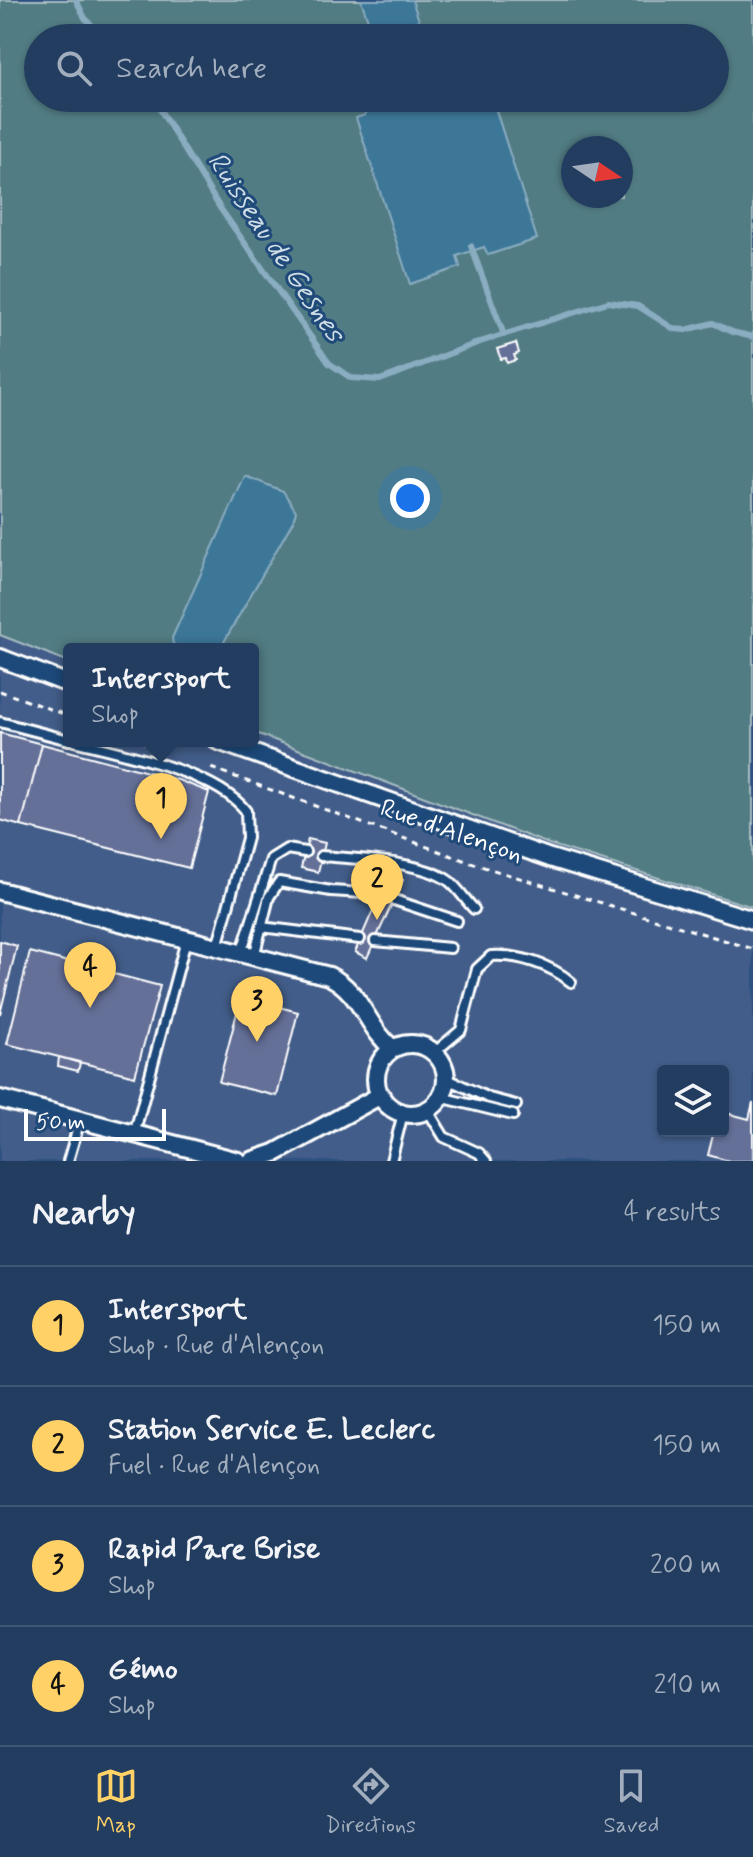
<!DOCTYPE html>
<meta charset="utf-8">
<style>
:root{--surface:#223d60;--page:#2e4869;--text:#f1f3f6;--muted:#a2aebd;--line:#3f5675;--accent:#ffd166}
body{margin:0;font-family:Mynerve,sans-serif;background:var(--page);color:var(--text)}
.controls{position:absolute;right:24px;bottom:24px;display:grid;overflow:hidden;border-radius:8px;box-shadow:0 2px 6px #0004}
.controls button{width:72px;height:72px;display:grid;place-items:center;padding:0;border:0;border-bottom:2px solid var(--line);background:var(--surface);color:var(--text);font:40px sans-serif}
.compass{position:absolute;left:561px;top:136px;width:72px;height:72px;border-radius:50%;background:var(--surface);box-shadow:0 2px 6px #0004;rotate:103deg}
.scale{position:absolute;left:24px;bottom:20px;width:142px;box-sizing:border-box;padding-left:8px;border:4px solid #fff;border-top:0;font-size:22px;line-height:28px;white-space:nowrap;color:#fff;-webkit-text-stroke:6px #1f4a7a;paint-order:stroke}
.you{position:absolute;left:410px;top:498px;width:28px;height:28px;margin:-20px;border:6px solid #fff;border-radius:50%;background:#1a73e8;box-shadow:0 0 0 12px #1a73e833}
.badge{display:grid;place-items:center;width:52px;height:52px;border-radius:50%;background:var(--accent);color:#111;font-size:26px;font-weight:700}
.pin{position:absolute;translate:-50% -66px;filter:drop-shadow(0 2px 4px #0008)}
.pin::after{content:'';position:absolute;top:42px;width:28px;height:24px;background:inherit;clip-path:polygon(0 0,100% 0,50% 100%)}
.popup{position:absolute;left:63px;top:643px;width:196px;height:104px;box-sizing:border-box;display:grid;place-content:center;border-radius:8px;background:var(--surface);filter:drop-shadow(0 2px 6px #0005);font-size:26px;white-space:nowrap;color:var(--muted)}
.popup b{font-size:30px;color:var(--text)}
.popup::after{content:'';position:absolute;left:50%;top:100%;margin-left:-16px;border:16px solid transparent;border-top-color:var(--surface)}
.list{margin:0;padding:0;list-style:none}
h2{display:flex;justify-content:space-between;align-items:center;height:104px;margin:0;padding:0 32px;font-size:34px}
h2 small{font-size:26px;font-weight:400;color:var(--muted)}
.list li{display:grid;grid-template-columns:52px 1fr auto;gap:24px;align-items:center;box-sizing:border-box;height:120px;padding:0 32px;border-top:2px solid var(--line)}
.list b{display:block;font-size:30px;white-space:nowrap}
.list p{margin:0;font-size:26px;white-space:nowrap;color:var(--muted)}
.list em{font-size:26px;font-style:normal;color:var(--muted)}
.icon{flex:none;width:44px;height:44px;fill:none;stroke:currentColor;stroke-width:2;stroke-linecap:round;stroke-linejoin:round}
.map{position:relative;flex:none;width:753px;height:1161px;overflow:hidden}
.search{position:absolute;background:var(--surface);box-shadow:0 2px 6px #0004;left:24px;right:24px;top:24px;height:88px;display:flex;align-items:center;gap:20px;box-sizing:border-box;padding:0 28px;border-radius:44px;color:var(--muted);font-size:30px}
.sheet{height:584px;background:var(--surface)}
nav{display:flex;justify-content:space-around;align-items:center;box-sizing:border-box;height:112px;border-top:2px solid var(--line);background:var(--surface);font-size:22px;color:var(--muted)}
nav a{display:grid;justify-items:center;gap:4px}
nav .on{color:var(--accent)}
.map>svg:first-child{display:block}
.built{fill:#425d89;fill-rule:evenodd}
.green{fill:#517b83;stroke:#a8bdc1;stroke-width:2;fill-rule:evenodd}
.water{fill:#3e7798;stroke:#8badc1;stroke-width:2}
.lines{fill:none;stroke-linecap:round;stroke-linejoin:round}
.stream{stroke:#8badc1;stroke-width:6}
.building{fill:#656f98;stroke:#fff;stroke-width:2}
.service-casing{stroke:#fff;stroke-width:14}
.minor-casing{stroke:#fff;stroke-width:22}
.path{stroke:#fff;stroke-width:3;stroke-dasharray:6 6;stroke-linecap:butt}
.service{stroke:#1f4a7a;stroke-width:8}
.minor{stroke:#1f4a7a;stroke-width:16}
.labels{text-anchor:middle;stroke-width:6;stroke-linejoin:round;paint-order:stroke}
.street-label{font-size:26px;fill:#fff;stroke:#1f4a7a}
.water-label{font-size:28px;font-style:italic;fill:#cfdde5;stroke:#1f4a7a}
</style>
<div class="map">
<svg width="753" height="1161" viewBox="0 0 753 1161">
<rect width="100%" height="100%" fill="#2d5180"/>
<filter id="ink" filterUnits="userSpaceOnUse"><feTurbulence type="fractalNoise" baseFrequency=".0125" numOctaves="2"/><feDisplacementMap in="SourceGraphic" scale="16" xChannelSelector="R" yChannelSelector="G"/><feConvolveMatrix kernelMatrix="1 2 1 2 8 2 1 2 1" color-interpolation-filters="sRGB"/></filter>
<g filter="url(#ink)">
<!-- built -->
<path class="built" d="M 0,636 L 69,662 L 69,741 L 253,741 L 253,732 L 549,844 L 753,907 L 753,1161 L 0,1161 ZM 663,1071 L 723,1071 L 723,1131 L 663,1131 Z"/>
<!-- green -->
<path class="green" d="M 0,0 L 753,0 L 753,907 L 549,844 L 253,732 L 253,649 L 69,649 L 69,662 L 0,635 ZM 38,38 L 715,38 L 715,98 L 38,98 ZM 573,148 L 621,148 L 621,196 L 573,196 Z"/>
<!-- water -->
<path class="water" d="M 361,0 L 412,0 L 425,38 L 374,38 Z
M 367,98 L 492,98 L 537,239 L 488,255 L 484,247 L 457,256 L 460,267 L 410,284 L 356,118 L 365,115 Z
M 245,476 L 283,491 L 296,511 L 293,521 L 220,649 L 182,649 L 173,644 L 172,638 Z"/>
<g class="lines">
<!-- stream -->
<path class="stream" d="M 76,0 L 85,18 L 104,38
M 153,98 L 220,208 L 329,363 L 351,378 L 380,380 L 480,342 L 608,302 L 638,306 L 674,329 L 686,330 L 713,323 L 732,332 L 753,337
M 471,246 L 504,335"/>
</g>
<!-- building -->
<path class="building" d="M 516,343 L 519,353 L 514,355 L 516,360 L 507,363 L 506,358 L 501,359 L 497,349 Z
M 0,733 L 42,744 L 21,826 L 0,820 Z
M 42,744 L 178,780 L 209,792 L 189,868 L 21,826 Z
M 308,839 L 325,843 L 318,872 L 301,868 Z
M 389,873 L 403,880 L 367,958 L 355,952 Z
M 0,941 L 17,946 L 0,1014 Z
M 30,952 L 160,986 L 135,1076 L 7,1044 Z
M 241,997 L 298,1012 L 277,1096 L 219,1082 Z
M 59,1057 L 80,1063 L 78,1071 L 58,1066 Z
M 753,1102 L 753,1161 L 729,1161 L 708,1155 L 714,1131 L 723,1131 L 723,1112 L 749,1119 Z"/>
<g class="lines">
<!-- service casing -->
<g class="service-casing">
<path id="service" d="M 0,722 L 69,740
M 74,741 C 121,753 216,772 246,811 L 247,838 L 217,947
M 321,856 C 355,859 422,861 449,881 C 458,888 466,901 474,909
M 394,900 L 457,921
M 261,927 L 360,939
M 375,941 L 450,948
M 241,954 L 271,859 L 287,849 L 305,852
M 254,957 L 269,897 L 279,882 L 331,891 L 380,894
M 435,1052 L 461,1030 L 477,969 L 491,956 C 518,954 551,965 571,982
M 445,1078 L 489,1098 L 516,1105
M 440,1097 L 513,1115
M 427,1109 L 444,1137 L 479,1153 L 486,1161
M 134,1135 L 186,940
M 68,1161 L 80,1120
M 391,1161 L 403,1113"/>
</g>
<!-- minor casing -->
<g class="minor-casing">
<path id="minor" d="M 0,658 L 69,684
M 218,741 L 550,858 L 753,920
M 0,891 L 329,976 C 362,992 366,1027 393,1049
M376 1079a35 35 0 1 1 70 0a35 35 0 1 1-70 0Z
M 0,1099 L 238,1161
M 251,1161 L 275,1153 L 381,1095"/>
</g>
<!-- path -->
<path class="path" d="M 0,691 L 69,716
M 140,741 L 159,748
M 211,768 L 477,865 L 753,949"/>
<!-- service -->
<use href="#service" class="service"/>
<!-- minor -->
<use href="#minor" class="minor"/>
</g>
</g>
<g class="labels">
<!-- street labels -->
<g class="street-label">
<text transform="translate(452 830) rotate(19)" y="9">Rue d'Alençon</text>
</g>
<!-- water labels -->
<g class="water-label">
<text transform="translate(277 246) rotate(56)" y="10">Ruisseau de Gesnes</text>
</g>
</g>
</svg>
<div class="controls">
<button><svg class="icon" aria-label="layers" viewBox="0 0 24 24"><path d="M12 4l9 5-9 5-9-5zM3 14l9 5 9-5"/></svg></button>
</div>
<svg class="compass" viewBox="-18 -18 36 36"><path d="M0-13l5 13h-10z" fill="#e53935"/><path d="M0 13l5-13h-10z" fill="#a2aebd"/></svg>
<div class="scale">50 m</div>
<div class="you"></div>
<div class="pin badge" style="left:161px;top:839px">1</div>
<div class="popup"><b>Intersport</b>Shop</div>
<div class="pin badge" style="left:377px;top:920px">2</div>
<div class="pin badge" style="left:257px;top:1042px">3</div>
<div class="pin badge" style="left:90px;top:1008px">4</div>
<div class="search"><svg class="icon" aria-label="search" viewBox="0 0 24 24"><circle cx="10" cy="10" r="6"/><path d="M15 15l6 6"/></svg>Search here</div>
</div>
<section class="sheet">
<h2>Nearby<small>4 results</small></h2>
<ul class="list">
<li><span class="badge">1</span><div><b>Intersport</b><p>Shop · Rue d'Alençon</p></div><em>150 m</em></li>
<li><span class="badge">2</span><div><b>Station Service E. Leclerc</b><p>Fuel · Rue d'Alençon</p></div><em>150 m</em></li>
<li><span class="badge">3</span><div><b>Rapid Pare Brise</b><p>Shop</p></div><em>200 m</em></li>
<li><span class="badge">4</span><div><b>Gémo</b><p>Shop</p></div><em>210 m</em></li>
</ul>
</section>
<nav>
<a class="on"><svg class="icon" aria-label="map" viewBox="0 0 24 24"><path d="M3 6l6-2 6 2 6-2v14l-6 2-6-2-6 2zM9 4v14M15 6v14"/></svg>Map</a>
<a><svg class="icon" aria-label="directions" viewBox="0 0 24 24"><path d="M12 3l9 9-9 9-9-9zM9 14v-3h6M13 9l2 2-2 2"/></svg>Directions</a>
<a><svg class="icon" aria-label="saved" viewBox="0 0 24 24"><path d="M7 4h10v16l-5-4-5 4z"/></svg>Saved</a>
</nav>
